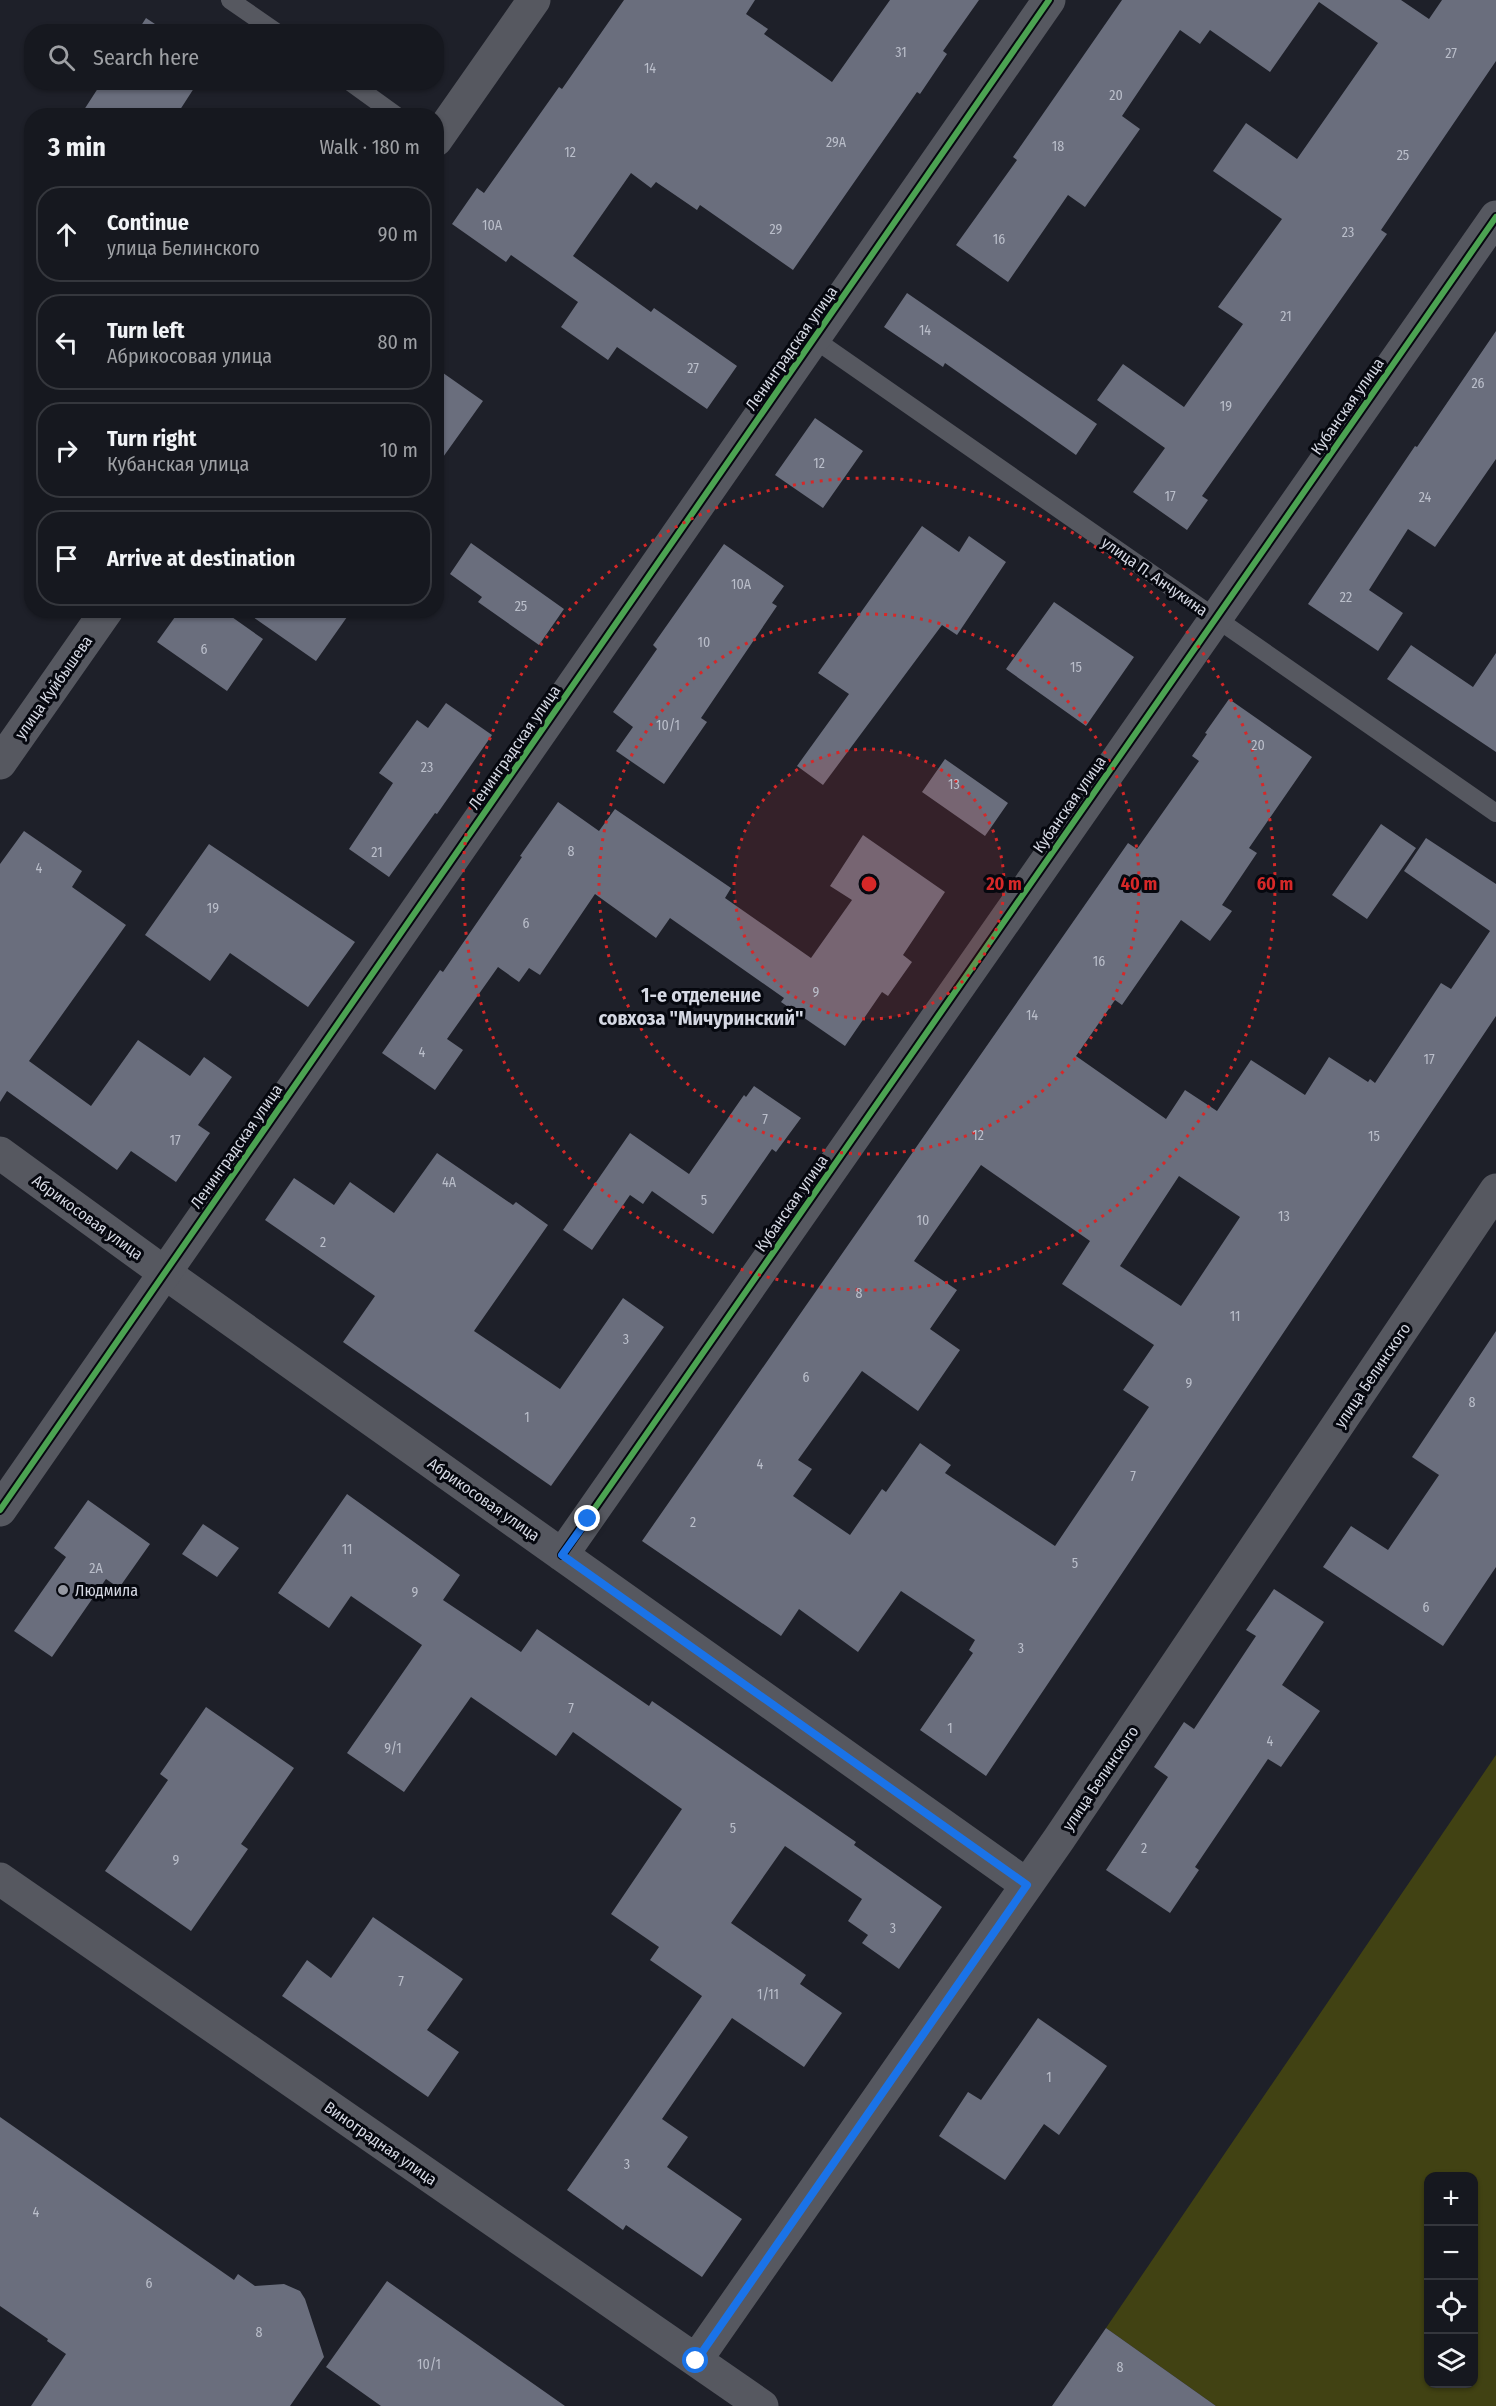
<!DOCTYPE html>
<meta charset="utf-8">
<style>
:root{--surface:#16181f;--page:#23252c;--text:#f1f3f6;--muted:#9ea0a4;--line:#35373d}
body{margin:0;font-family:"Fira Sans Condensed",sans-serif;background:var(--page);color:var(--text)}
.controls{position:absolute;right:18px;bottom:18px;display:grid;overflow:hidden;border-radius:12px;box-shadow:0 2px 4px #0004}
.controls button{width:54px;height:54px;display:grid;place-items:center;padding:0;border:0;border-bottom:2px solid var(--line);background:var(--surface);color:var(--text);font:30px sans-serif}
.stop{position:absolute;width:18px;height:18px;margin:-14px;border:4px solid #1a73e8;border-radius:50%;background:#fff}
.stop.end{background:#1a73e8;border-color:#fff;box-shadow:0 2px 6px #0008}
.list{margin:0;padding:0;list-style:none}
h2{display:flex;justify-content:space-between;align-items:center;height:78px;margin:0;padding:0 24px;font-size:26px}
h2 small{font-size:20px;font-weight:400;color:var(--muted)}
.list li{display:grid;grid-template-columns:39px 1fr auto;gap:18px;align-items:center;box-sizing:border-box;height:96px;margin:0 12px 12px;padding:0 12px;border:2px solid var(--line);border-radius:24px}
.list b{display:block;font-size:22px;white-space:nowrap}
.list p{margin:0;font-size:20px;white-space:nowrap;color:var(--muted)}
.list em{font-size:20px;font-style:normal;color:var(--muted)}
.icon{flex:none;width:33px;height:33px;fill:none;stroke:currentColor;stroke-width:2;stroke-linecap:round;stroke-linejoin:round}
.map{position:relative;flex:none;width:1496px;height:2406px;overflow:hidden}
.search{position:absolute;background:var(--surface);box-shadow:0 2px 4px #0004;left:24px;top:24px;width:420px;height:66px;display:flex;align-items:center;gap:15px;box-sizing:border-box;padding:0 21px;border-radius:24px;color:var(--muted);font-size:22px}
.panel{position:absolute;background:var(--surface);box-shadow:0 2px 4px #0004;left:24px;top:108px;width:420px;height:510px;border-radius:24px}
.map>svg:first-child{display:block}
.green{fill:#414213;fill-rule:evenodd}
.building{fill:#6a6e7d;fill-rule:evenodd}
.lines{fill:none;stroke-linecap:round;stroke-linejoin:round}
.service{stroke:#565860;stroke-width:18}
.minor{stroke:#565860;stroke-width:33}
.tertiary{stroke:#565860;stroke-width:33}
.cycleway-casing{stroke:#06080f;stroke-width:10}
.cycleway{stroke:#4ca352;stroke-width:6}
.route{stroke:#1a73e8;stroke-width:8}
.ring{fill:none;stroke:#d62828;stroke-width:3;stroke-dasharray:3 6}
.poi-dot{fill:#9598a2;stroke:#06080f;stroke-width:2}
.labels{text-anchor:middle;stroke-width:6;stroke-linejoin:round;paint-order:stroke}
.number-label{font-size:14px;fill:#babeca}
.street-label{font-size:16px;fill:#d5d8e3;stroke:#06080f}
.poi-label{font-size:16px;fill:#d5d8e3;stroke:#06080f;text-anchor:start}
.quarter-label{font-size:20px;font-weight:bold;fill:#d5d8e3;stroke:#06080f}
.centre{fill:#d62828;stroke:#06080f;stroke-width:3}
.ring-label{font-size:18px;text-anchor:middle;font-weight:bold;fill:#d62828;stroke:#06080f;stroke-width:6;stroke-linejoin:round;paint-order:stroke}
</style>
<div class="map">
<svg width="1496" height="2406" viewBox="0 0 1496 2406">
<rect width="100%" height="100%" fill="#1e2029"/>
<!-- green -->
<path class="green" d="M 1496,1755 L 1496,2406 L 1216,2406 L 1106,2328 ZM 1428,2176 L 1474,2176 L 1474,2384 L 1428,2384 Z"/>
<!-- building -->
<path class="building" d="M 624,0 L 755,0 L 746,14 L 768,29 L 764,34 L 832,82 L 890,0 L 979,0 L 943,51 L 947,54 L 920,94 L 917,92 L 793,270 L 700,205 L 697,210 L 656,182 L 651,188 L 631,173 L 573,256 L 651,312 L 654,308 L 737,366 L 707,409 L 617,347 L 608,360 L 561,327 L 578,302 L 511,255 L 506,262 L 452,224 L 477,188 L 484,193 L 559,87 L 562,89 Z
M 1122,0 L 1401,0 L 1429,19 L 1442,0 L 1496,0 L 1496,61 L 1381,230 L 1387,234 L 1202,496 L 1208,500 L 1187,530 L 1133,492 L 1165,448 L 1097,400 L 1123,364 L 1184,407 L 1243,324 L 1218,307 L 1282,219 L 1213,171 L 1246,123 L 1297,159 L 1378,43 L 1319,2 L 1270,72 L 1210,30 L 1200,44 L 1180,30 L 1122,116 L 1140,129 L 1085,207 L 1068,195 L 1008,282 L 956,245 L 1017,160 L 1013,157 Z
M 146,18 L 167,32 L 137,32 Z
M 102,82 L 198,82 L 176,116 L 80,116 Z
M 907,293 L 1097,424 L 1076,455 L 945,363 L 943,367 L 884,327 Z
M 1496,331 L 1496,459 L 1435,547 L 1408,529 L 1369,590 L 1403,613 L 1378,651 L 1308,604 L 1415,446 L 1417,447 Z
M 436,368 L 483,401 L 436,467 Z
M 815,418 L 863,451 L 823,508 L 775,475 Z
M 922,526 L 959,552 L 969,536 L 1006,562 L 957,635 L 942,625 L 823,785 L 797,766 L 849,694 L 818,673 Z
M 471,543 L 564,609 L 539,645 L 478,602 L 482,597 L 450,574 Z
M 724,544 L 784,586 L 772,603 L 777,606 L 701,718 L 707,722 L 664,784 L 616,751 L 633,727 L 613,712 L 657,649 L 653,645 Z
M 1054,602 L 1134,657 L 1086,726 L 1006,669 Z
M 180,610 L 222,610 L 263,639 L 227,691 L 157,642 Z
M 243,610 L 352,610 L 316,661 Z
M 1411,645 L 1473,687 L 1496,653 L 1496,752 L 1387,679 Z
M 1229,699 L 1312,757 L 1249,848 L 1257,853 L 1222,905 L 1232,911 L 1210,941 L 1181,920 L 1122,1005 L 1115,1000 L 1076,1056 L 1166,1119 L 1185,1090 L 1217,1111 L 1251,1060 L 1305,1095 L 1329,1057 L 1368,1082 L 1370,1079 L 1375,1083 L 1441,983 L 1451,989 L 1490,931 L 1404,871 L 1426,838 L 1496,884 L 1496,1016 L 986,1776 L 920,1730 L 973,1653 L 969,1650 L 975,1640 L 901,1591 L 858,1652 L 799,1609 L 781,1636 L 642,1541 L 1128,843 L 1137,849 L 1199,761 L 1192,756 L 1207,734 L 1205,733 ZM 981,1165 L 1090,1241 L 1062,1284 L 1154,1345 L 1123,1390 L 1149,1407 L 1055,1546 L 945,1473 L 951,1465 L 920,1443 L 886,1492 L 882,1489 L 850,1535 L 793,1496 L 812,1469 L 798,1460 L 862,1371 L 918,1411 L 960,1350 L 930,1329 L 957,1290 L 914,1261 ZM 1179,1176 L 1240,1217 L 1181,1306 L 1120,1266 Z
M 446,703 L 492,735 L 437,814 L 435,813 L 389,877 L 349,849 L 393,783 L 379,773 L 417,720 L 428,728 Z
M 945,759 L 1008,803 L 985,836 L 922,792 Z
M 558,802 L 599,831 L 615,809 L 731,888 L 725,898 L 811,958 L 852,900 L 830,886 L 863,835 L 945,892 L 903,955 L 912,962 L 888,996 L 882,992 L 845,1046 L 781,1002 L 784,998 L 670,918 L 656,938 L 595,894 L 540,975 L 529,968 L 519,982 L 498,967 L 447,1039 L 463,1050 L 435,1090 L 382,1053 L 440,970 L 443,972 L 522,857 L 520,856 Z
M 1381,824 L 1416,848 L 1367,919 L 1332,895 Z
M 24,831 L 82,871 L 72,887 L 126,925 L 29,1061 L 91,1106 L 138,1040 L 190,1076 L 204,1057 L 232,1077 L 198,1125 L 210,1133 L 176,1182 L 131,1151 L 117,1170 L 7,1091 L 0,1102 L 0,864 Z
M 209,844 L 355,942 L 308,1007 L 230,953 L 210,981 L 145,935 Z
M 754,1086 L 801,1118 L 776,1152 L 772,1149 L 713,1234 L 652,1191 L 643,1204 L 630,1195 L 592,1250 L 563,1230 L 630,1133 L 689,1174 L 744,1095 L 746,1097 Z
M 437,1153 L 513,1205 L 516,1202 L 548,1225 L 474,1331 L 560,1389 L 623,1298 L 664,1327 L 551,1486 L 343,1342 L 375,1296 L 265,1220 L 294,1178 L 334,1205 L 350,1182 L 394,1213 Z
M 1496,1331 L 1496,1567 L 1443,1646 L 1323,1567 L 1351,1526 L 1388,1550 L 1439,1475 L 1412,1457 Z
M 347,1494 L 460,1575 L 443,1600 L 521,1652 L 537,1629 L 649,1706 L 652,1701 L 856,1842 L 854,1845 L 942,1907 L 899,1969 L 862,1943 L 868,1935 L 848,1921 L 862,1899 L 785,1846 L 731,1923 L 806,1975 L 800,1984 L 842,2013 L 804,2067 L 732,2018 L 662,2119 L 688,2137 L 667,2167 L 742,2219 L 702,2277 L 626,2225 L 623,2230 L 567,2190 L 702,1996 L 650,1960 L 659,1947 L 611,1914 L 682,1809 L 573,1732 L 556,1756 L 471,1697 L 404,1792 L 347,1753 L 422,1645 L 351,1596 L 329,1628 L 278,1593 Z
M 88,1500 L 150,1544 L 119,1588 L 106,1579 L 52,1657 L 14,1631 L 66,1557 L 54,1548 Z
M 203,1524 L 239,1548 L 217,1577 L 182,1554 Z
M 1274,1589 L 1324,1622 L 1282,1685 L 1320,1711 L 1281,1767 L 1268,1759 L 1195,1867 L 1199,1870 L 1170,1913 L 1106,1870 L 1168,1777 L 1154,1767 L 1184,1722 L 1194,1729 L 1256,1636 L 1246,1630 Z
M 206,1707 L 294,1768 L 241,1844 L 248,1849 L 191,1931 L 105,1871 L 168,1780 L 160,1774 Z
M 373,1917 L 463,1979 L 427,2030 L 459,2052 L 428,2097 L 282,1996 L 307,1960 L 331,1978 Z
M 1038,2018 L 1107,2066 L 1059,2135 L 1044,2124 L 1005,2180 L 939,2136 L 968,2092 L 981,2100 Z
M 0,2117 L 234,2280 L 238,2274 L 255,2286 L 284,2284 L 300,2291 L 305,2299 L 324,2357 L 290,2406 L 31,2406 L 66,2354 L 47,2341 L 48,2339 L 0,2306 Z
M 387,2281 L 565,2406 L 381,2406 L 326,2367 Z
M 1106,2328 L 1216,2406 L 1052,2406 Z"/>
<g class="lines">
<!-- service -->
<path class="service" d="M 230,0 L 276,32
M 350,82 L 397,116
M 814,339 L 1496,813"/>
<!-- minor -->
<path class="minor" d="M 436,140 L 534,0
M 0,763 L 107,610
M 165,1273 L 1027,1885
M 562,1555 L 1496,217
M 0,1879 L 762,2406
M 696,2360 L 1059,1839 L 1496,1190"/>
<!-- tertiary -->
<path class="tertiary" d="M 0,1153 L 165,1273
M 0,1510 L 1049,0"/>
<!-- cycleway casing -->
<g class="cycleway-casing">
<path id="cycleway" d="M 0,1510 L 1049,0
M 562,1555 L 1496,217"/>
</g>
<!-- cycleway -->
<use href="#cycleway" class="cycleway"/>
</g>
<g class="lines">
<!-- route -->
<path class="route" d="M 588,1519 L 562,1555 L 1027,1885 L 696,2361"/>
</g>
<!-- distance rings -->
<circle cx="869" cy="884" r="135" fill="#d62828" fill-opacity=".12"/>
<g class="ring">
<circle cx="869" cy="884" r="135"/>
<circle cx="869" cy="884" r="270"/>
<circle cx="869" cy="884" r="406"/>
</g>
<!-- markers -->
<circle class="poi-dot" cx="63" cy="1590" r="6"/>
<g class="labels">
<!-- number labels -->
<g class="number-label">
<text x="901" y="57">31</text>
<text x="1451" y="58">27</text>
<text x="650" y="73">14</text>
<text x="1116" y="100">20</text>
<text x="836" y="147">29А</text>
<text x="1058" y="151">18</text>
<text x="570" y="157">12</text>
<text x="1403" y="160">25</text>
<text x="492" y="230">10А</text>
<text x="776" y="234">29</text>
<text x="1348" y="237">23</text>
<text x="999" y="244">16</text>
<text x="1286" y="321">21</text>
<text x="925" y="335">14</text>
<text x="693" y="373">27</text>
<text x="1478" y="388">26</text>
<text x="1226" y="411">19</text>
<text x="819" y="468">12</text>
<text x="1170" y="501">17</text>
<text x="1425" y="502">24</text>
<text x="741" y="589">10А</text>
<text x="1346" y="602">22</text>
<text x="521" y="611">25</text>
<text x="704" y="647">10</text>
<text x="204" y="654">6</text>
<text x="1076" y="672">15</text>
<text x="668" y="730">10/1</text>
<text x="1258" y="750">20</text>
<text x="427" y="772">23</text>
<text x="954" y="789">13</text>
<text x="571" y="856">8</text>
<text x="377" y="857">21</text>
<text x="39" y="873">4</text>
<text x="213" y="913">19</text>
<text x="526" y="928">6</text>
<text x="1099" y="966">16</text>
<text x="816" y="997">9</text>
<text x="1032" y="1020">14</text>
<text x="422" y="1057">4</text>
<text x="1429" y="1064">17</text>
<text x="765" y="1124">7</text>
<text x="978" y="1140">12</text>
<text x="1374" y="1141">15</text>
<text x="175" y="1145">17</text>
<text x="449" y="1187">4А</text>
<text x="704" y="1205">5</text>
<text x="1284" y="1221">13</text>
<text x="923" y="1225">10</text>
<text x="323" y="1247">2</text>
<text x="859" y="1298">8</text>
<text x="1235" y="1321">11</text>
<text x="626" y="1344">3</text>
<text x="806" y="1382">6</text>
<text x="1189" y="1388">9</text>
<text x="1472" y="1407">8</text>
<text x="527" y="1422">1</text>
<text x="760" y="1469">4</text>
<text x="1133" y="1481">7</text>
<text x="693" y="1527">2</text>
<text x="347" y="1554">11</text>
<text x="1075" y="1568">5</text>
<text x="96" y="1573">2А</text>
<text x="415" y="1597">9</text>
<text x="1426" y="1612">6</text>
<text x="1021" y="1653">3</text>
<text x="571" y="1713">7</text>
<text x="950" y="1733">1</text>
<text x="1270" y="1746">4</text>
<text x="393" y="1753">9/1</text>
<text x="733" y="1833">5</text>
<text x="1144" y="1853">2</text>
<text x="176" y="1865">9</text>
<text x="893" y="1933">3</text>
<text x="401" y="1986">7</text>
<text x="768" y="1999">1/11</text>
<text x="1049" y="2082">1</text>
<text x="627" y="2169">3</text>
<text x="36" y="2217">4</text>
<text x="149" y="2288">6</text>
<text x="259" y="2337">8</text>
<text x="429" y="2369">10/1</text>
<text x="1120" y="2372">8</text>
</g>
<!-- street labels -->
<g class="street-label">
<text transform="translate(791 348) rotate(-55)" y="6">Ленинградская улица</text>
<text transform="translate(1347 406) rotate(-55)" y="6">Кубанская улица</text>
<text transform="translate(1155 576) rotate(35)" y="6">улица П. Анчукина</text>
<text transform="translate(53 687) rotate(-55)" y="6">улица Куйбышева</text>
<text transform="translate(514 747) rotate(-55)" y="6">Ленинградская улица</text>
<text transform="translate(1069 804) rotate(-55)" y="6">Кубанская улица</text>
<text transform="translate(236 1146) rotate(-55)" y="6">Ленинградская улица</text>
<text transform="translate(791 1203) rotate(-55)" y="6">Кубанская улица</text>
<text transform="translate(88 1217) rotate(36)" y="6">Абрикосовая улица</text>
<text transform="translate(1372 1375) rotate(-56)" y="6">улица Белинского</text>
<text transform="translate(484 1499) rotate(35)" y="6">Абрикосовая улица</text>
<text transform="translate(1100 1778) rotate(-56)" y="6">улица Белинского</text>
<text transform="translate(381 2143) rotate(35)" y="6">Виноградная улица</text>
</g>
<!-- poi labels -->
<g class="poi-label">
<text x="75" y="1596">Людмила</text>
</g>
<!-- quarter labels -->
<g class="quarter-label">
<text x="701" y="1002">1-е отделение<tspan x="701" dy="23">совхоза "Мичуринский"</tspan></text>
</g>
</g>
<circle cx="869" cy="884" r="9" class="centre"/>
<g class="ring-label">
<text x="1004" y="890">20 m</text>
<text x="1139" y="890">40 m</text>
<text x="1275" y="890">60 m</text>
</g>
</svg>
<div class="controls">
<button>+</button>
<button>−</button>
<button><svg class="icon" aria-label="locate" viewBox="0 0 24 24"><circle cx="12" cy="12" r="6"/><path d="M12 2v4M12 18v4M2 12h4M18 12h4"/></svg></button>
<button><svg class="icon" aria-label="layers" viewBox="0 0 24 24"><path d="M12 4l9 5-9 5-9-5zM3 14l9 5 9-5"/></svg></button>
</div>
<div class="stop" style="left:696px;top:2361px"></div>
<div class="stop end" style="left:588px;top:1519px"></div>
<div class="search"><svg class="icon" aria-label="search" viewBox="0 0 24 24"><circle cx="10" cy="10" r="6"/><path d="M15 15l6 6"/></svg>Search here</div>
<section class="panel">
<h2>3 min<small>Walk · 180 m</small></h2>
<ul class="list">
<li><svg class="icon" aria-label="ahead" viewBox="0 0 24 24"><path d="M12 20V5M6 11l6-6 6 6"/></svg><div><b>Continue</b><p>улица Белинского</p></div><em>90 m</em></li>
<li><svg class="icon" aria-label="left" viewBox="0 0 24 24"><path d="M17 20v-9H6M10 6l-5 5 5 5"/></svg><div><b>Turn left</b><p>Абрикосовая улица</p></div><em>80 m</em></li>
<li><svg class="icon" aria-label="right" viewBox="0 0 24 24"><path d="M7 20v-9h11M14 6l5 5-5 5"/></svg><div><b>Turn right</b><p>Кубанская улица</p></div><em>10 m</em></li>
<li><svg class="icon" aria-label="arrive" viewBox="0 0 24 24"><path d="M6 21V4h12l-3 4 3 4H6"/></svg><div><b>Arrive at destination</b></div></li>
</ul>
</section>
</div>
